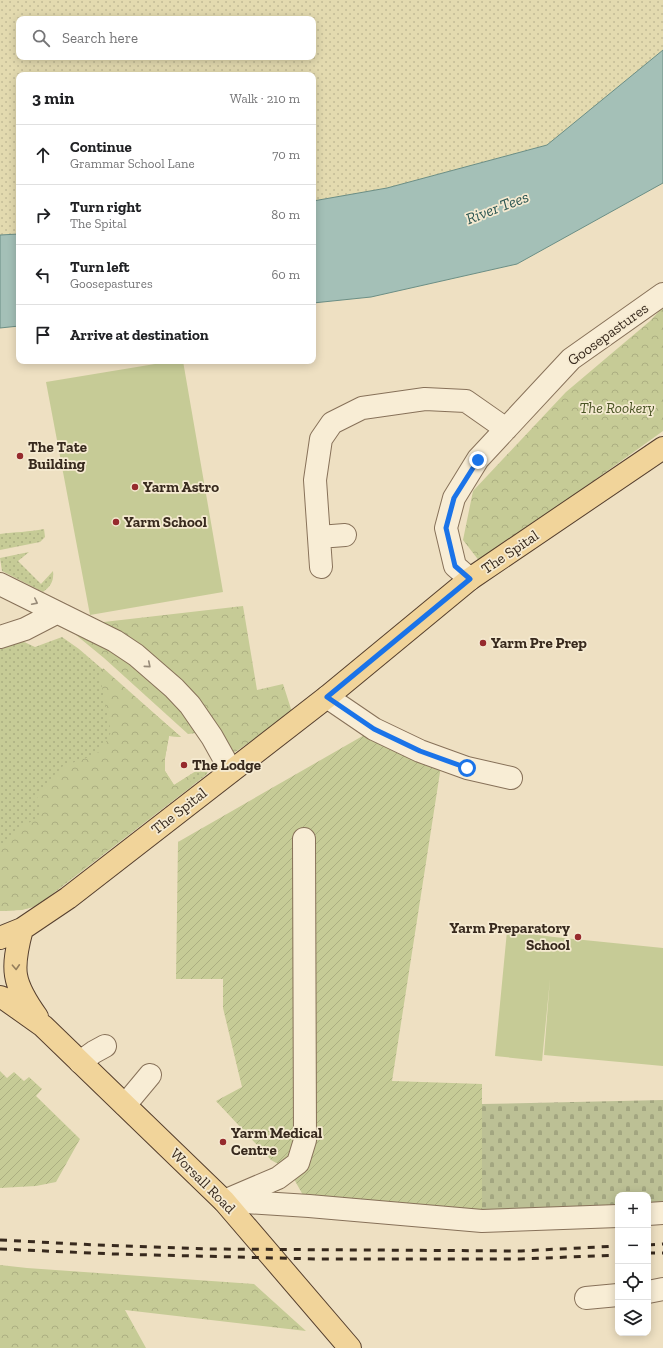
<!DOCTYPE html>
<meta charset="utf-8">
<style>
:root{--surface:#fff;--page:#f2f2f2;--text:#202124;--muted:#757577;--line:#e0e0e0}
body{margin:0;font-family:"Zilla Slab",serif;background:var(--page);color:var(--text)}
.controls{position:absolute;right:12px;bottom:12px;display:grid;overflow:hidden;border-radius:8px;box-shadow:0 2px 10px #0003}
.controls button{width:36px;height:36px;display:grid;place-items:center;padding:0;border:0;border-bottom:1px solid var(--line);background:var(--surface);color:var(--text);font:20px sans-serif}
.stop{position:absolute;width:12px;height:12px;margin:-9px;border:3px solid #1a73e8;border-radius:50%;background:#fff}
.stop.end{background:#1a73e8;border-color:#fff;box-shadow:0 1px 4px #0008}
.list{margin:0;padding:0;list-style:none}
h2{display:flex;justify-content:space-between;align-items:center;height:52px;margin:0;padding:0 16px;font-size:17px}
h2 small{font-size:13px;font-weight:400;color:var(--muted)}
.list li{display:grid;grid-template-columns:26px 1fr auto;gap:12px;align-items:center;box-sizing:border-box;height:60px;padding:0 16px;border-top:1px solid var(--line)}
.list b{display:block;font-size:15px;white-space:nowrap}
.list p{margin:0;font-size:13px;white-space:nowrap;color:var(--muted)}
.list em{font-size:13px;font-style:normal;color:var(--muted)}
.icon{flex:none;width:22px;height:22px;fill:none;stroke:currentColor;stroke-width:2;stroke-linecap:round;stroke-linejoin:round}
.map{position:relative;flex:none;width:663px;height:1348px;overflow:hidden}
.search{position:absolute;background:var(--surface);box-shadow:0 2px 10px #0003;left:16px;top:16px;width:300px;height:44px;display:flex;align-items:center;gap:10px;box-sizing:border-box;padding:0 14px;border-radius:8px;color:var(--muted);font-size:15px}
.panel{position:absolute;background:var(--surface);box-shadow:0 2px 10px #0003;left:16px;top:72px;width:300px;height:292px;border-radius:8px}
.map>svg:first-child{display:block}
.farmland{fill:url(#farmland-dots);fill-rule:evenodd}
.grass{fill:url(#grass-dots)}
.forest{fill:url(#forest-crowns)}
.cemetery{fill:url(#cemetery-stones)}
.park{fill:#c6cb96}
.garden{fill:url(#garden-furrows)}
.water{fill:#a4c0b7;stroke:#6b8e85}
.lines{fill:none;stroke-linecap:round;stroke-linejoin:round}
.minor-casing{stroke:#877159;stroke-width:24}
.major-casing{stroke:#553f2e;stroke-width:24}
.minor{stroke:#f8edd5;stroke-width:22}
.major{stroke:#f1d49a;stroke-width:22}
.rail{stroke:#37291d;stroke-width:3;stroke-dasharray:7 7;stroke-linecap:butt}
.oneway{stroke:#988b79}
.oneway2{stroke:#947e5c}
.route{stroke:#1a73e8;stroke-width:5}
.poi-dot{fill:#962a2d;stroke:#f5ead1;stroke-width:1.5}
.labels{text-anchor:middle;stroke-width:3.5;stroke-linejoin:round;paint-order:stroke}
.street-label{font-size:15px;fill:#37291d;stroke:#f5ead1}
.park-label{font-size:15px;font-style:italic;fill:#495324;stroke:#f5ead1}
.poi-label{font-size:15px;font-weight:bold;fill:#37291d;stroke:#f5ead1;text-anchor:start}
.water-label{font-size:16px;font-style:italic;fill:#2d5753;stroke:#f5ead1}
</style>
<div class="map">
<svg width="663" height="1348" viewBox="0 0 663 1348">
<defs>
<pattern id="farmland-dots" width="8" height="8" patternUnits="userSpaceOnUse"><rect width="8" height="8" fill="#e3daaf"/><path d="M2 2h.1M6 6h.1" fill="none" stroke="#c3bb96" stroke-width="1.8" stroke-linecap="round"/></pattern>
<pattern id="grass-dots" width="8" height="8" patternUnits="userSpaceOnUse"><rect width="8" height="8" fill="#c6cb96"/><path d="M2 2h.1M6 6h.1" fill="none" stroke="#abae81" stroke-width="1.8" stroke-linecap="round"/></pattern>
<pattern id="forest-crowns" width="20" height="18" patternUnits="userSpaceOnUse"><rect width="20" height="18" fill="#c6cb96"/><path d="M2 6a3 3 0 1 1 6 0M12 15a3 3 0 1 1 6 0" fill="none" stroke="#abae81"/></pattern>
<pattern id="cemetery-stones" width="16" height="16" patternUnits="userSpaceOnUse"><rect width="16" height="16" fill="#bcc095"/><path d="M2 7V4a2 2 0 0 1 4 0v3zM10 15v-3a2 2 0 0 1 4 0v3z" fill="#a2a580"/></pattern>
<pattern id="garden-furrows" width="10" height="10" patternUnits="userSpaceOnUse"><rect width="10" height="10" fill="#c6cb96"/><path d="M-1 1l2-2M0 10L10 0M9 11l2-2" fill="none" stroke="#abae81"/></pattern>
</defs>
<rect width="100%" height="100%" fill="#eee0c2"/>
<!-- farmland -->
<path class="farmland" d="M 0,0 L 663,0 L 663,50 L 547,145 L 387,188 L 313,201 L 313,75 L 19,75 L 19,234 L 0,235 ZM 19,19 L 313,19 L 313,57 L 19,57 Z"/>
<!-- grass -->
<path class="grass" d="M 44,529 L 45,537 L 40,542 L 0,550 L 0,534 C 15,532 29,532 44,529 Z
M 29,552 L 18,561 L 41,584 L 53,571 C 54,581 51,586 43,592 L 2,571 L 0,558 Z
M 62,637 L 79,649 L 181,737 L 169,736 L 165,758 L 165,771 L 174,785 L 210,762 L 212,765 L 206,775 L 42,902 C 28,911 16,910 0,911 L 0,649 L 22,641 L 35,647 Z"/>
<!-- forest -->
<path class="forest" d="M 663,307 L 663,431 L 480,562 L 463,540 L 473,491 L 566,392 L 650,321 Z
M 243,606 L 257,690 L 283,684 L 292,712 L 231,755 L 95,623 Z
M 76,635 C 106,641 138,670 161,690 C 167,696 174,701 179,707 C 185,715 191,724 197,733 L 188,734 L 104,658 Z
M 103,668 L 181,737 L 169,736 L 165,758 L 165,771 L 174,785 L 189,776 L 192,786 L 33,907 L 22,910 L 0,911 L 0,846 L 18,829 L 37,818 L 41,813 L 41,807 L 37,799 L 39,791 L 63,766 L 95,755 L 104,746 L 111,732 L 101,682 L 101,674 Z
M 0,1265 L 27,1268 L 254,1284 L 306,1331 L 125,1310 L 146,1348 L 0,1348 Z"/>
<!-- cemetery -->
<path class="cemetery" d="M 663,1100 L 663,1213 L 648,1214 L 648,1195 L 618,1195 L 618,1216 L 482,1221 L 482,1104 Z"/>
<!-- park -->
<path class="park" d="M 173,361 L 183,361 L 223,592 L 90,615 L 46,382 Z
M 507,931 L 554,937 L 663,948 L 663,1066 L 544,1055 L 550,979 L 542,1061 L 495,1056 Z"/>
<!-- garden -->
<path class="garden" d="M 366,734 L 441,766 L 392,1081 L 482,1084 L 482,1221 L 309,1206 L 289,1170 L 271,1160 L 216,1101 L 242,1087 L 223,1008 L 223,979 L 176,979 L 178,842 Z
M 0,1071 L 7,1078 L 14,1072 L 24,1081 L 29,1077 L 42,1089 L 36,1096 L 80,1139 L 56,1182 L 36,1186 L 0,1188 Z"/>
<!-- water -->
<path class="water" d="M 663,50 L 663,183 L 517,264 L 371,297 L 313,303 L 313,201 L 387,188 L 547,145 Z
M 19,234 L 19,326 L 0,328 L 0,235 Z"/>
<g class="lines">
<!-- minor casing -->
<g class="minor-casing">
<path id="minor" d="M 319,537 L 345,535
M 321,567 L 315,480 L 321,439 L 332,423 L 362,408 L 425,399 L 466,401 L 506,429
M 470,579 L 455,566 L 446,528 L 454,498 L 478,459 L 571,359 L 663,294
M 0,584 L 115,641 L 136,655 L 174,688 L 190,705 L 212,737 L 231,771
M 0,637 L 25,629 L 56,613
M 327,697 L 374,729 L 420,751 L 467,768 L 511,778
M 80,1062 L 94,1052 L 105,1046
M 125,1105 L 150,1075
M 224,1201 L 278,1178 L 298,1163 L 305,1140 L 304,839
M 229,1201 L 309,1206 L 482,1221 L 618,1216
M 648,1214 L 663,1213
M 648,1292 L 663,1289
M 586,1298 L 618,1295"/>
</g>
<!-- major casing -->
<g class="major-casing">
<path id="major" d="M 22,929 C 11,970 12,982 37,1017
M 0,938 L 22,929 L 68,898 L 327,697 L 470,579 L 663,448
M 0,997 L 5,999 L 43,1026 L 224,1201 L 350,1348"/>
</g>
<!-- minor -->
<use href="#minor" class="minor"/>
<!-- major -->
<use href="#major" class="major"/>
<!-- rail -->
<path class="rail" d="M 0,1240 L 96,1245 L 210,1249 L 521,1251 L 618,1246
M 648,1245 L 663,1244
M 0,1249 L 114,1254 L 318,1259 L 521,1259 L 618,1255
M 648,1253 L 663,1253"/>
</g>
<!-- one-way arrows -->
<defs><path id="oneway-chevron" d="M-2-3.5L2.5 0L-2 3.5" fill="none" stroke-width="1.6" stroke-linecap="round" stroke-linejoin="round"/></defs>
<g class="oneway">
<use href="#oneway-chevron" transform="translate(35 602) rotate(27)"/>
<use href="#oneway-chevron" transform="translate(148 665) rotate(40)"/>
</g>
<use class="oneway2" href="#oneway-chevron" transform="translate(16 967) rotate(87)"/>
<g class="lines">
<!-- route -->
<path class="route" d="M 467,768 L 420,751 L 374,729 L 327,697 L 470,579 L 455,566 L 446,528 L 454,498 L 478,460"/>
</g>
<!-- markers -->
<g class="poi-dot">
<circle cx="20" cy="456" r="4"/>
<circle cx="135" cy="487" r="4"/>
<circle cx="116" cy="522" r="4"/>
<circle cx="483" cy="643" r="4"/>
<circle cx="184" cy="765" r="4"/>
<circle cx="578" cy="937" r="4"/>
<circle cx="223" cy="1142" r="4"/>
</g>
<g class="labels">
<!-- street labels -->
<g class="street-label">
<text transform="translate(608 334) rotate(-36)" y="5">Goosepastures</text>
<text transform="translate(510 552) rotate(-34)" y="5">The Spital</text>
<text transform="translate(179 811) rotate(-38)" y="5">The Spital</text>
<text transform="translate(203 1181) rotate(45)" y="5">Worsall Road</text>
</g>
<!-- park labels -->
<g class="park-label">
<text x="617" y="413">The Rookery</text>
</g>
<!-- poi labels -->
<g class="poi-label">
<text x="28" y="452">The Tate<tspan x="28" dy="17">Building</tspan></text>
<text x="143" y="492">Yarm Astro</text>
<text x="124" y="527">Yarm School</text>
<text x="491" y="648">Yarm Pre Prep</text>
<text x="192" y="770">The Lodge</text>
<text x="570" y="933" text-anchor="end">Yarm Preparatory<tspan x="570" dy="17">School</tspan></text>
<text x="231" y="1138">Yarm Medical<tspan x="231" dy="17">Centre</tspan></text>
</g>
<!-- water labels -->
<g class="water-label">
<text transform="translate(497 207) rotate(-21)" y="6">River Tees</text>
</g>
</g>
</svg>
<div class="controls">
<button>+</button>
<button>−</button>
<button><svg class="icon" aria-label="locate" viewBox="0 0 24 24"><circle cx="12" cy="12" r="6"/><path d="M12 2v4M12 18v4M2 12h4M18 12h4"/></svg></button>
<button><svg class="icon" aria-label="layers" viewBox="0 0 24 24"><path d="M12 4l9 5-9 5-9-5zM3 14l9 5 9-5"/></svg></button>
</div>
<div class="stop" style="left:467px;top:768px"></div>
<div class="stop end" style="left:478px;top:460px"></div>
<div class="search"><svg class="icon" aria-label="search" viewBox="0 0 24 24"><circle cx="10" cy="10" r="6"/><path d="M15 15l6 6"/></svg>Search here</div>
<section class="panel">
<h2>3 min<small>Walk · 210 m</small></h2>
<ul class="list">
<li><svg class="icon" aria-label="ahead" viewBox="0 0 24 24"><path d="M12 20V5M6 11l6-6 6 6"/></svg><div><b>Continue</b><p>Grammar School Lane</p></div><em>70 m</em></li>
<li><svg class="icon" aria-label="right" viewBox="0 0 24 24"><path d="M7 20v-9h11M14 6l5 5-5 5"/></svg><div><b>Turn right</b><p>The Spital</p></div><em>80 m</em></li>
<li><svg class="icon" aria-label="left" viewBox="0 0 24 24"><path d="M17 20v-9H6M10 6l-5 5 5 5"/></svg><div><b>Turn left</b><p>Goosepastures</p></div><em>60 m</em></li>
<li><svg class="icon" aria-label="arrive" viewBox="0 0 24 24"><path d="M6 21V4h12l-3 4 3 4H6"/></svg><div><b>Arrive at destination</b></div></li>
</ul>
</section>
</div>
